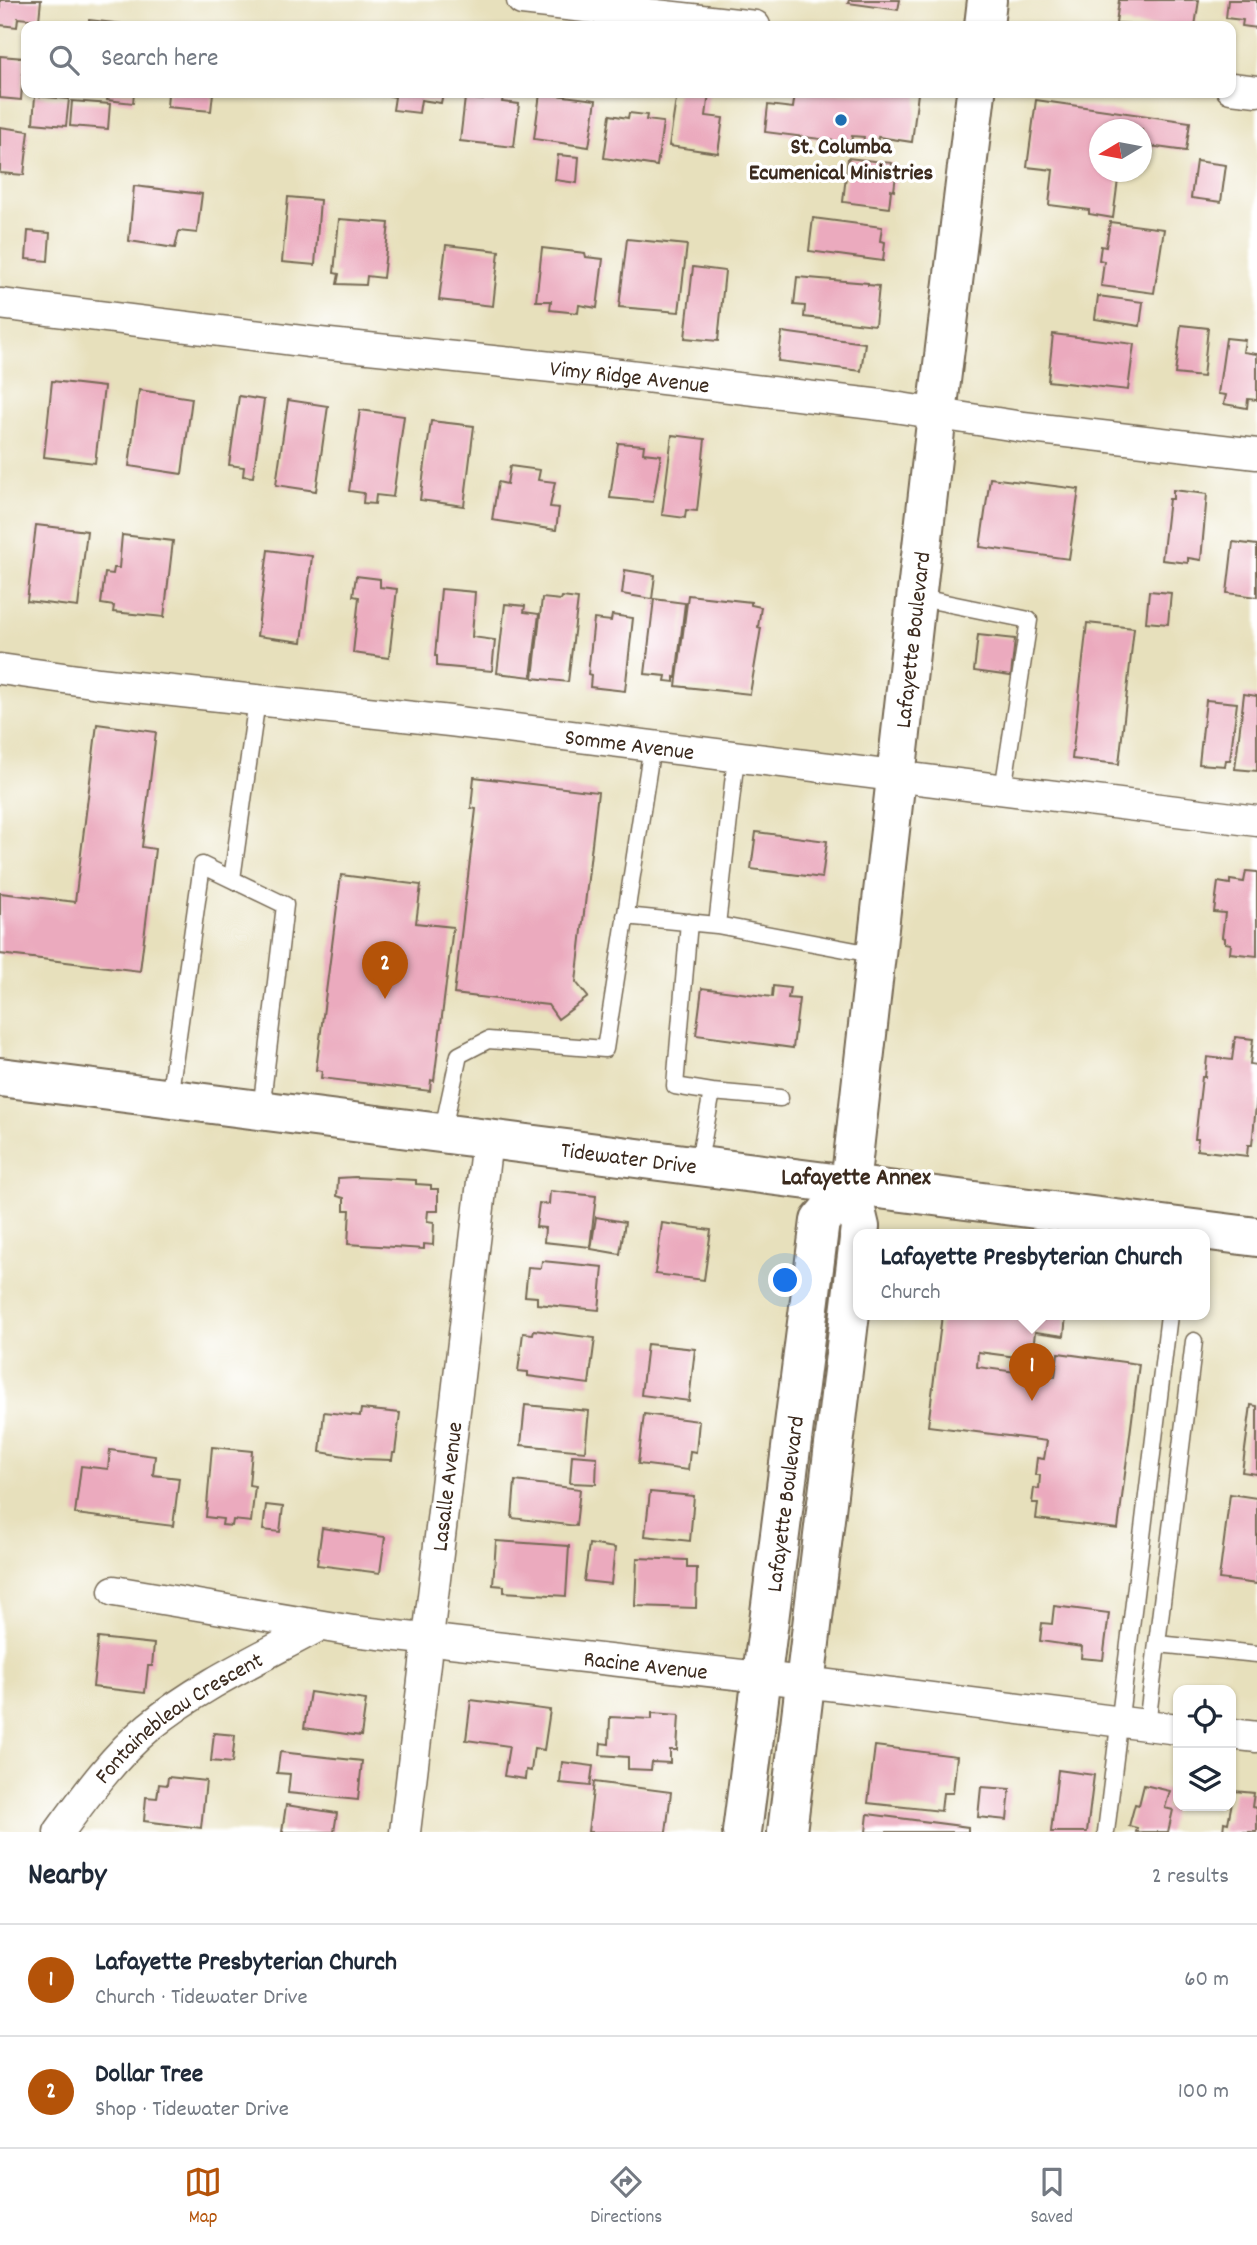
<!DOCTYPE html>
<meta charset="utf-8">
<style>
:root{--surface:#fff;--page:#f6f6f7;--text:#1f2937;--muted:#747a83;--line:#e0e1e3;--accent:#b45309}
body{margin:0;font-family:Dekko,sans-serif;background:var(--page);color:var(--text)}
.controls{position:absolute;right:21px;bottom:21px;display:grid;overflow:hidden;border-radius:14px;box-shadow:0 2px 5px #0004}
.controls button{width:63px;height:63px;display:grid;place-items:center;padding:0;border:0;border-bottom:2px solid var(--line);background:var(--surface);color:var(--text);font:35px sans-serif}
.compass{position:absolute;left:1089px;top:119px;width:63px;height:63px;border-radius:50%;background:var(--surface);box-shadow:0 2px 5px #0004;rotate:260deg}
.you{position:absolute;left:786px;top:1281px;width:24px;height:24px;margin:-18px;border:5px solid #fff;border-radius:50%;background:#1a73e8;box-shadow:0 0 0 10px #1a73e833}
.badge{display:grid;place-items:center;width:46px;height:46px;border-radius:50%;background:var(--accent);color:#fff;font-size:23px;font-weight:700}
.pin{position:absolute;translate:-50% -58px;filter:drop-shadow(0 2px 4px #0008)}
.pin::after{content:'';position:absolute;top:37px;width:24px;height:21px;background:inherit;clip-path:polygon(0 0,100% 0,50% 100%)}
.popup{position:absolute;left:853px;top:1229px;width:357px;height:91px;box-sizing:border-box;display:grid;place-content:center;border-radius:14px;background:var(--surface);filter:drop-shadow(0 2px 5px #0005);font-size:23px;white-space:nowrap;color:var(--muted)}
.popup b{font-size:26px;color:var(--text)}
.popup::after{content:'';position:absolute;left:50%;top:100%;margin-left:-14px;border:14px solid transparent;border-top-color:var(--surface)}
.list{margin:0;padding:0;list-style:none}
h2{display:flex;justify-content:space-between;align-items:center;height:91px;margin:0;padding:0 28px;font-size:30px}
h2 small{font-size:23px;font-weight:400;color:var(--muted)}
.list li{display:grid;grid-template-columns:46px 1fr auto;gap:21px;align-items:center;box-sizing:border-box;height:112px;padding:0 28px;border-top:2px solid var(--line)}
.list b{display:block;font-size:26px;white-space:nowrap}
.list p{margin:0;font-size:23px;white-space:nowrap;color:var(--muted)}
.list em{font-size:23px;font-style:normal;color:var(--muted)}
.icon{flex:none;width:38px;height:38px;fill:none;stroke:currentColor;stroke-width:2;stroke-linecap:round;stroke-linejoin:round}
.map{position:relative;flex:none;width:1257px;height:1832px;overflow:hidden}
.search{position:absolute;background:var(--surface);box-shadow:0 2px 5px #0004;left:21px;right:21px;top:21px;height:77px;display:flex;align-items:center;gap:18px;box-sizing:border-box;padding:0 24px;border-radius:14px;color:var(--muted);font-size:26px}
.sheet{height:315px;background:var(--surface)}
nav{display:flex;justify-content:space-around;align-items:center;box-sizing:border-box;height:98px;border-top:2px solid var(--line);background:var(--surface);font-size:19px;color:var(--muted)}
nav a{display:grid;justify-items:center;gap:4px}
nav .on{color:var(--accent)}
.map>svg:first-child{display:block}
.building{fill:#ebaabe}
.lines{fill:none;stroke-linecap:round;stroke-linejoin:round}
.lane-casing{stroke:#776a55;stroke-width:19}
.street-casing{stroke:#776a55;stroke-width:33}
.primary-casing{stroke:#776a55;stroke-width:42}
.highway-casing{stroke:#776a55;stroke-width:42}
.lane{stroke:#fff;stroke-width:16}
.street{stroke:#fff;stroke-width:30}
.primary{stroke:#fff;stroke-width:38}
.highway{stroke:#fff;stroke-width:38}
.poi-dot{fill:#1f6fb2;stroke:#fff;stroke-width:2.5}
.labels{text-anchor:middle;stroke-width:7;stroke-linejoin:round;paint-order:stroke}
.poi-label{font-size:23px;font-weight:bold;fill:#3b2a1e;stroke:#fff}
.street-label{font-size:23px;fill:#3b2a1e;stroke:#fff}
.neighbourhood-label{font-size:24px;font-weight:bold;fill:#3b2a1e;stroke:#fff}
</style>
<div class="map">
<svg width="1257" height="1832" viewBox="0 0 1257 1832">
<rect width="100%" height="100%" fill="#fff"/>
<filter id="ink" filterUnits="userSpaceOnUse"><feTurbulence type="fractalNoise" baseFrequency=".0143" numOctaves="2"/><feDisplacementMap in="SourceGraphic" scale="14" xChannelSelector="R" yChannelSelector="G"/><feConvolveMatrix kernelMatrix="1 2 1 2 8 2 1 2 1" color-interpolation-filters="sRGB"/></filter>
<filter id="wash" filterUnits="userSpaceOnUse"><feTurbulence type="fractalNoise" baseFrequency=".00686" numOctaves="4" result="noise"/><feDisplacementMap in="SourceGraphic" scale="28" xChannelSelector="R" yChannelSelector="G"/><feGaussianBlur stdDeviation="1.57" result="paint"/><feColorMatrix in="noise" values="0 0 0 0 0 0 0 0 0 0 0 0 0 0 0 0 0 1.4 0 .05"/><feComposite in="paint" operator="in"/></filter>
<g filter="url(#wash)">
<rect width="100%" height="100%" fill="#e7e0bc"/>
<g id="blocks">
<!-- building -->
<path class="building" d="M 0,0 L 41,0 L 39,20 L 18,18 L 17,27 L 0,25 Z
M 849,0 L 900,0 L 898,10 L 848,3 Z
M 1119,0 L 1199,0 L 1195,26 L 1130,26 L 1130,24 L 1116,23 Z
M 1228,0 L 1257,0 L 1257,28 L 1242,26 L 1243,20 L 1226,18 Z
M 89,20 L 130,25 L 130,26 L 88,26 Z
M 0,56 L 24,58 L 21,100 L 0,98 Z
M 108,93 L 134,93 L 133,103 L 107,100 Z
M 168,93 L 213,93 L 211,111 L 167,107 Z
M 378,93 L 443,93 L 441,103 L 421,100 L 419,113 L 393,110 L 395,97 Z
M 540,93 L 596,100 L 589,147 L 534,139 Z
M 677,93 L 709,93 L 706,116 L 723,118 L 718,153 L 669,146 Z
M 795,93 L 918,93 L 912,142 L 878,137 L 876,150 L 862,149 L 864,137 L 852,136 L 851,143 L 765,132 L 768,105 L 793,108 Z
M 484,95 L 503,97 L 502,102 L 519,104 L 514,147 L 460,141 L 465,98 L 483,100 Z
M 35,96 L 69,99 L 66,126 L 33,123 Z
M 1036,100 L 1190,122 L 1186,151 L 1142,145 L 1142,130 L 1100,130 L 1100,172 L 1119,172 L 1113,218 L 1089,214 L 1089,210 L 1049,205 L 1053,170 L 1027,167 Z
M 72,101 L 110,104 L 108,129 L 70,126 Z
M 629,113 L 647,115 L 646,120 L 663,122 L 657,166 L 604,158 L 610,115 L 628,118 Z
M 0,127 L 29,131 L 24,175 L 0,173 Z
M 558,155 L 579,157 L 577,183 L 555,180 Z
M 848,158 L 892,163 L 891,166 L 897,166 L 894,191 L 891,190 L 889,208 L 843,202 Z
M 1196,161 L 1226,165 L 1221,202 L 1191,198 Z
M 134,186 L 202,194 L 197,233 L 179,231 L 175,248 L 129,241 Z
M 288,197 L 320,200 L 315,265 L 282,262 Z
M 813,218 L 882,227 L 880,241 L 885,242 L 883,261 L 809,251 Z
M 339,219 L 389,223 L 383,278 L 367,276 L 366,285 L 337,284 L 339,274 L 334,273 Z
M 1110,222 L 1164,229 L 1154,293 L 1101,286 L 1104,261 L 1099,260 L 1101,246 L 1106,247 Z
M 28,231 L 50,233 L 48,261 L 26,259 Z
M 627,239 L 687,245 L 679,312 L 619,307 Z
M 446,245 L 499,251 L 493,306 L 439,300 Z
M 542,248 L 585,253 L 586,257 L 603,259 L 597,308 L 579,305 L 578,313 L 550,310 L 551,301 L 536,301 Z
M 693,267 L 725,271 L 718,341 L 685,338 Z
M 797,277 L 868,283 L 868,285 L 879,286 L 875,325 L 804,317 L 805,306 L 794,305 Z
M 1098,296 L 1143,302 L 1140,326 L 1095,319 Z
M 1181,325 L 1208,328 L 1203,377 L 1175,374 Z
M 782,332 L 865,343 L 861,371 L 778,361 Z
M 1053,334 L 1134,344 L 1128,390 L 1048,381 Z
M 1226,338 L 1245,340 L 1243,352 L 1257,354 L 1257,400 L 1248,399 L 1247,408 L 1224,404 L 1226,395 L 1218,394 Z
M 52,381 L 104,387 L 95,463 L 44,457 Z
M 139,390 L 192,398 L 182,474 L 129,466 Z
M 239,396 L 264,400 L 253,477 L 243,476 L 244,467 L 229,465 Z
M 288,400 L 328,406 L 316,491 L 276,485 Z
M 360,410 L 404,416 L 393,497 L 376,495 L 375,504 L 363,503 L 364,493 L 349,491 Z
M 431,421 L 474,426 L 464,506 L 420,500 Z
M 672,435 L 705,439 L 697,511 L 686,510 L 685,518 L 662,515 Z
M 618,443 L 644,445 L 643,453 L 661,455 L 653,502 L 610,498 Z
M 510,466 L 540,470 L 538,480 L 555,482 L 550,507 L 559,508 L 556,530 L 492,520 L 498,482 L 507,484 Z
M 990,478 L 1079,489 L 1069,559 L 980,547 Z
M 1173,490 L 1207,494 L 1201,560 L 1188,558 L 1188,563 L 1162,560 L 1169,499 L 1173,499 Z
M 36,525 L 87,531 L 78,607 L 27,601 Z
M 122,535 L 173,541 L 164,617 L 113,612 L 114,606 L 101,604 L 105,573 L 113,574 L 114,568 L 119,568 Z
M 1233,542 L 1257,545 L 1257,597 L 1227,593 Z
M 268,550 L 312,556 L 302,642 L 257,636 Z
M 625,570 L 655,575 L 652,599 L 622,594 Z
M 356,576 L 380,579 L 380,587 L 397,589 L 389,658 L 353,653 L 359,597 L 353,596 Z
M 441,589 L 475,592 L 472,637 L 495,640 L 492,671 L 437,666 L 437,656 L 435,656 Z
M 1149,591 L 1171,593 L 1168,624 L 1146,622 Z
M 688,595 L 751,602 L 751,605 L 761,607 L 758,627 L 761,628 L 750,694 L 676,686 Z
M 562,597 L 578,599 L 568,682 L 533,678 L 542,598 L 561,600 Z
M 654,599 L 685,603 L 676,678 L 674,677 L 674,682 L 665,681 L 666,676 L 645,674 Z
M 505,604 L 525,606 L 524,612 L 539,614 L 531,677 L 497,673 Z
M 612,615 L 633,618 L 625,691 L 590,687 L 591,675 L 588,674 L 594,619 L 611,621 Z
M 1087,623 L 1134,628 L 1119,764 L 1072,759 Z
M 978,635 L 1015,639 L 1011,676 L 974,671 Z
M 1244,694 L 1257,696 L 1257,771 L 1235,769 Z
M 1206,700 L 1237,703 L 1230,760 L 1226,760 L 1225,766 L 1199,764 Z
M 97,724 L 156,732 L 142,847 L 155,849 L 140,971 L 0,954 L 0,893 L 75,902 Z
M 474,777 L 598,792 L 576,982 L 588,997 L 558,1019 L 548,1005 L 454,994 L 476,809 L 471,808 Z
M 756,832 L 827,841 L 822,878 L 751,869 Z
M 1246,871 L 1257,872 L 1257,956 L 1230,953 L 1231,944 L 1225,943 L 1225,938 L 1222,937 L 1225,913 L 1214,912 L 1218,882 L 1230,884 L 1230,880 L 1244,882 Z
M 341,875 L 421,885 L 416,923 L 453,927 L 434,1081 L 431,1080 L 430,1091 L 321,1078 L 322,1071 L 316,1070 Z
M 773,986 L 790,988 L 788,998 L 799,999 L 793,1048 L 696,1035 L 702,988 L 772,997 Z
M 1235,1037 L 1253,1039 L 1250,1064 L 1257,1065 L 1257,1096 L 1252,1145 L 1248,1145 L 1247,1156 L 1197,1150 L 1198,1139 L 1195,1139 L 1202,1077 L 1205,1077 L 1207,1057 L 1232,1060 Z
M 355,1177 L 416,1180 L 416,1184 L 431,1185 L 431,1189 L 438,1189 L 438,1211 L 428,1211 L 427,1221 L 434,1222 L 433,1245 L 424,1244 L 424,1249 L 348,1244 L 350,1210 L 344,1210 L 344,1198 L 337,1196 L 338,1178 Z
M 550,1191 L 596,1196 L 590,1247 L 544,1242 L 545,1228 L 536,1227 L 539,1203 L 549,1204 Z
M 596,1217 L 625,1222 L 620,1254 L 591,1249 Z
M 662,1223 L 711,1230 L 704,1280 L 655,1274 Z
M 542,1261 L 603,1267 L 599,1310 L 537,1304 L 537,1297 L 525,1296 L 528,1267 L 541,1268 Z
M 942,1315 L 1066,1315 L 1064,1336 L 1035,1332 L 1032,1359 L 978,1352 L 977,1367 L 1055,1377 L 1058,1353 L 1139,1364 L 1118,1529 L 1036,1519 L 1038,1503 L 1032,1503 L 1034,1488 L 1039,1489 L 1040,1475 L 1035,1475 L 1037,1458 L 1044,1459 L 1047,1441 L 928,1426 Z
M 534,1330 L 595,1338 L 589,1384 L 528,1376 L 528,1372 L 518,1371 L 523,1333 L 533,1334 Z
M 647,1344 L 695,1349 L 689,1401 L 641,1395 Z
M 525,1405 L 589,1411 L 585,1451 L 521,1445 Z
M 1251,1405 L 1257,1406 L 1257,1474 L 1242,1472 Z
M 361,1409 L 400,1413 L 395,1453 L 393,1453 L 392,1460 L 363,1459 L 320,1452 L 324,1412 L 360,1416 Z
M 644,1414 L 699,1421 L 696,1452 L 690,1451 L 688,1470 L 638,1464 Z
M 212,1447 L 252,1451 L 249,1485 L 255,1486 L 251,1522 L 233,1520 L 232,1526 L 222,1525 L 223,1519 L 206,1517 Z
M 110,1450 L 155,1456 L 153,1475 L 179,1478 L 173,1526 L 75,1514 L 81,1466 L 108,1469 Z
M 572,1455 L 597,1457 L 596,1484 L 570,1483 Z
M 515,1481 L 580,1489 L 576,1526 L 512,1518 Z
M 650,1492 L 694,1496 L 690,1541 L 645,1536 Z
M 1230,1494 L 1257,1498 L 1257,1584 L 1219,1579 Z
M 266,1505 L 283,1507 L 280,1532 L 263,1530 Z
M 322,1528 L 385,1537 L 380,1573 L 317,1565 Z
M 496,1541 L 569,1546 L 566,1596 L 504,1592 L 504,1586 L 493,1585 Z
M 589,1544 L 615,1548 L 611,1584 L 584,1581 Z
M 637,1558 L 687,1560 L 687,1568 L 697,1568 L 696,1608 L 635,1606 Z
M 1054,1606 L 1109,1613 L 1103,1660 L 1081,1658 L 1082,1647 L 1040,1641 L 1042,1623 L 1052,1624 Z
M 98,1638 L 154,1644 L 152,1666 L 148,1666 L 145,1693 L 93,1687 Z
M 310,1692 L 366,1700 L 361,1736 L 304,1728 Z
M 471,1700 L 550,1710 L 544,1750 L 534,1748 L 531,1771 L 526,1770 L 525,1779 L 504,1776 L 509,1746 L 466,1740 Z
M 652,1713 L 679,1715 L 677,1750 L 670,1750 L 670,1763 L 652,1762 L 651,1770 L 628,1769 L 628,1757 L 600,1755 L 601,1743 L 609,1744 L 610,1717 L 652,1719 Z
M 214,1733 L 235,1735 L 232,1763 L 211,1761 Z
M 875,1746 L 957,1756 L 953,1793 L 943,1793 L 941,1811 L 868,1803 Z
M 280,1752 L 362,1761 L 358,1800 L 288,1793 L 290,1774 L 277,1773 Z
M 562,1762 L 593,1766 L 590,1786 L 560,1783 Z
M 1058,1770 L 1094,1775 L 1087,1832 L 1051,1832 Z
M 168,1777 L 206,1781 L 201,1828 L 144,1821 L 146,1797 L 157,1798 L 159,1784 L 167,1785 Z
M 594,1782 L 671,1792 L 666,1832 L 588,1832 Z
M 1144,1785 L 1170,1791 L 1165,1808 L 1173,1810 L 1168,1832 L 1136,1832 L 1137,1828 L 1129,1826 L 1135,1804 L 1139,1805 Z
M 981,1787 L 1010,1789 L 1007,1820 L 978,1817 Z
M 1234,1791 L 1254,1793 L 1252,1807 L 1257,1808 L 1257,1832 L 1223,1832 L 1224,1822 L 1228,1823 Z
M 286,1805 L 337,1813 L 334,1832 L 282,1832 Z
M 868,1814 L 968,1827 L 968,1832 L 866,1832 Z"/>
</g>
</g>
<g filter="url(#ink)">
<use href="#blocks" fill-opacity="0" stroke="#776a55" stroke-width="2"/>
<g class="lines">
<!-- lane casing -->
<g class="lane-casing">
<path id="lane" d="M 916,597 L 1029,620 L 1003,790
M 232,879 L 257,700
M 625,916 L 717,925 L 736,757
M 689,922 L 675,1086 L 712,1092 L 698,1166
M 717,925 L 877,955
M 712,1092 L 780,1098
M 169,1099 L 202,865 L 285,905 L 261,1111
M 442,1134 L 459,1055 L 488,1040 L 605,1049 L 652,746
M 1158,1644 L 1257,1654
M 1147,1725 L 1194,1341
M 1106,1832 L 1169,1315"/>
</g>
<!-- street casing -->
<g class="street-casing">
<g id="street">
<path d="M 522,0 L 755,26"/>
<path d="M 1231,88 L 1257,91"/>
<path id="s1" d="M 0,304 L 310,342 L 629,375 L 881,405 L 1023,427 L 1257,454"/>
<path id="s2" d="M 0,669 L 99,683 L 450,721 L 1257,821"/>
<path id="s3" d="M 114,1591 L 353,1631 L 805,1682 L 1178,1729"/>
<path d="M 1231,1734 L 1257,1737"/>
<path id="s4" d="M 59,1832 C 86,1795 114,1756 149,1727 C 200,1685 262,1657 319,1626"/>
<path id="s5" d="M 405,1832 L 487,1140"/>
</g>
</g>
<!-- primary casing -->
<g class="primary-casing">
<g id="primary">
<path d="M 984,26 L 987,0"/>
<path id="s6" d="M 859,1235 L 860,1227 L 850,1185 L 937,414 L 976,93"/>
<path id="s7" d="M 742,1832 L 820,1221 L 850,1185"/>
<path d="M 787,1832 L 859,1239"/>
</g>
</g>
<!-- highway casing -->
<g class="highway-casing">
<g id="highway">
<path id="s8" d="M 0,1077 L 1257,1237"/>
</g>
</g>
<!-- lane -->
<use href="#lane" class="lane"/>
<!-- street -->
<use href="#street" class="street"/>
<!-- primary -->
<use href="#primary" class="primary"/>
<!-- highway -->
<use href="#highway" class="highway"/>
</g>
</g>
<!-- markers -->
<circle class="poi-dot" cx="841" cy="120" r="7"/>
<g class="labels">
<!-- poi labels -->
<g class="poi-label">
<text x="841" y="153">St. Columba<tspan x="841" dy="26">Ecumenical Ministries</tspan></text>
</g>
<!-- street labels -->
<g class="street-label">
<text dy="8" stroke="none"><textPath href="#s1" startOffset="634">Vimy Ridge Avenue</textPath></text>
<text dy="8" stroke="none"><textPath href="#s6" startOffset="600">Lafayette Boulevard</textPath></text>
<text dy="8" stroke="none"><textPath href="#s2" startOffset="634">Somme Avenue</textPath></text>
<text dy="8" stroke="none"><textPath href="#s8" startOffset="634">Tidewater Drive</textPath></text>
<text dy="8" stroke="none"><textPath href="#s5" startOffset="348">Lasalle Avenue</textPath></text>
<text dy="8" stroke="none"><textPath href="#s7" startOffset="331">Lafayette Boulevard</textPath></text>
<text dy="8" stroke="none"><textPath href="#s3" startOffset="537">Racine Avenue</textPath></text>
<text dy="8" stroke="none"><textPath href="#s4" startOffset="168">Fontainebleau Crescent</textPath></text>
</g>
<!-- neighbourhood labels -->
<g class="neighbourhood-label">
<text x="856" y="1184">Lafayette Annex</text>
</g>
</g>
</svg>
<div class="controls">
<button><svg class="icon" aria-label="locate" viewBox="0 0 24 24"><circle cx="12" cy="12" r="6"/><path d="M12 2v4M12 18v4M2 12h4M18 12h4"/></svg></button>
<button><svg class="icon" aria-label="layers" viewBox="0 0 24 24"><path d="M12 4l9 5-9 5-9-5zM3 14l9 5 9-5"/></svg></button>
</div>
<svg class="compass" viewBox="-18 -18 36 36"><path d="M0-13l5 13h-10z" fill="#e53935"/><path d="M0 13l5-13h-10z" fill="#747a83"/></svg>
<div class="you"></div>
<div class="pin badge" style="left:1032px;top:1401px">1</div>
<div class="popup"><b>Lafayette Presbyterian Church</b>Church</div>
<div class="pin badge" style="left:385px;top:999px">2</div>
<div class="search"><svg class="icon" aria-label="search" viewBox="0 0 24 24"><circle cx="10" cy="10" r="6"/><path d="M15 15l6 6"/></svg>Search here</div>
</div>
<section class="sheet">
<h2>Nearby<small>2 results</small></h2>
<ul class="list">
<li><span class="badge">1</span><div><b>Lafayette Presbyterian Church</b><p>Church · Tidewater Drive</p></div><em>60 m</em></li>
<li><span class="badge">2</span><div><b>Dollar Tree</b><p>Shop · Tidewater Drive</p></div><em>100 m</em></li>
</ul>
</section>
<nav>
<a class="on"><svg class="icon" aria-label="map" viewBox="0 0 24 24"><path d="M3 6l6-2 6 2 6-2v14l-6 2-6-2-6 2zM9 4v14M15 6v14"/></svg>Map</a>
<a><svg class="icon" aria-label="directions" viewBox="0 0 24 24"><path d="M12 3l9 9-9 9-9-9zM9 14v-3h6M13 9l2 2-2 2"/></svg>Directions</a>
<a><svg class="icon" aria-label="saved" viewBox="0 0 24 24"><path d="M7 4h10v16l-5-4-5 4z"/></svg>Saved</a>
</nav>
